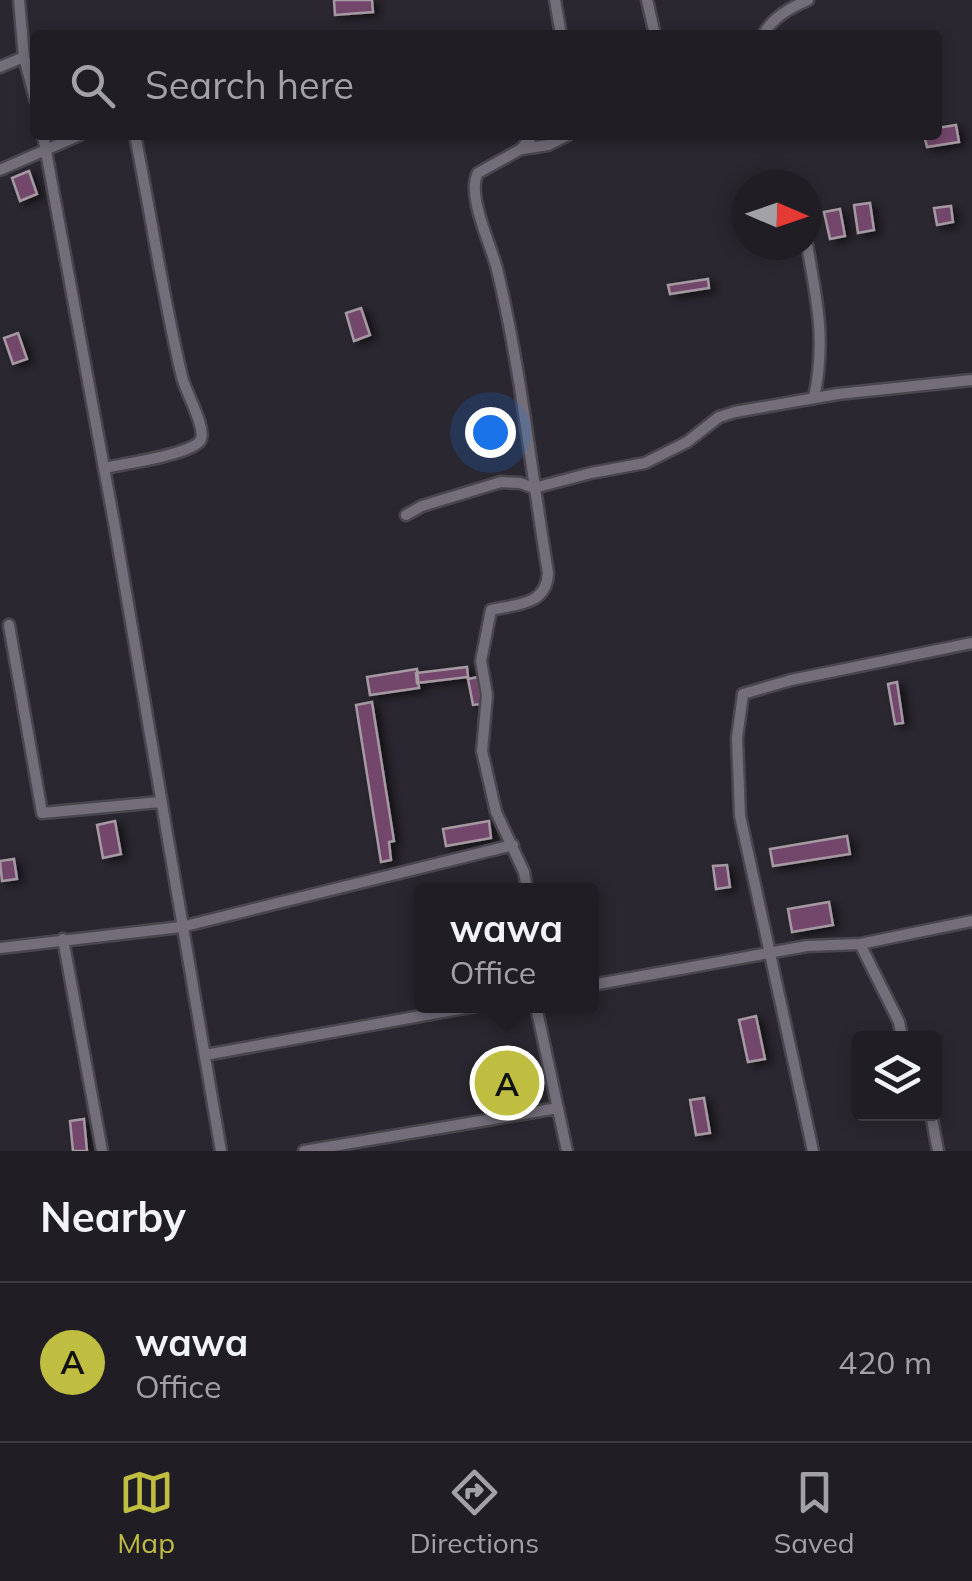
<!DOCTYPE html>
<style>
:root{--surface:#201d24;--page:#28262c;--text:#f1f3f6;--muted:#a2a2a6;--line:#3d3b41;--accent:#c0be41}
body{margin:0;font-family:Mulish,sans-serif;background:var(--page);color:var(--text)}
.controls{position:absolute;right:30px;bottom:30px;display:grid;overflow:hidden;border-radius:10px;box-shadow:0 5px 15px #0003}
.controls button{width:90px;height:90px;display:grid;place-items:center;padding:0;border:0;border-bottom:2px solid var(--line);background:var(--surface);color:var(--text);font:50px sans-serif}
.compass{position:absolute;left:732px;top:170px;width:90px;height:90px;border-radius:50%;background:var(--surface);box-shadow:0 5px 15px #0003;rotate:92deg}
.you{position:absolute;left:490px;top:432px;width:35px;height:35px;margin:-25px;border:8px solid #fff;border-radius:50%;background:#1a73e8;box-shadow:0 0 0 15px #1a73e833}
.badge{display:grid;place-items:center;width:65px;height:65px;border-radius:50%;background:var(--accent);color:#111;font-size:32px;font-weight:700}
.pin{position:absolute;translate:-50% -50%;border:5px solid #fff;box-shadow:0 2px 10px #0006}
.popup{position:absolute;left:414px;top:883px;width:185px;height:130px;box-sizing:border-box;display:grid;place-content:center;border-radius:10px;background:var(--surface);filter:drop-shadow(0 2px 8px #0005);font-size:32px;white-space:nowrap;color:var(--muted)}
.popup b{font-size:38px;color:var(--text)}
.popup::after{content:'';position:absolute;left:50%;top:100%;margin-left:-20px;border:20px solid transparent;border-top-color:var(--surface)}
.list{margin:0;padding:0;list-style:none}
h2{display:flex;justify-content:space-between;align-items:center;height:130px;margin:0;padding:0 40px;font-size:42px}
h2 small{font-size:32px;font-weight:400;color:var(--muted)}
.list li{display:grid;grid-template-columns:65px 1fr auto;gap:30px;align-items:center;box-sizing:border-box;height:160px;padding:0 40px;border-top:2px solid var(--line)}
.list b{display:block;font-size:38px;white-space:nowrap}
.list p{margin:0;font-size:32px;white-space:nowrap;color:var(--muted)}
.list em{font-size:32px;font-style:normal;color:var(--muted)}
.icon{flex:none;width:55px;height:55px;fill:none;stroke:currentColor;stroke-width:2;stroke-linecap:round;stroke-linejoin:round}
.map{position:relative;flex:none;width:972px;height:1151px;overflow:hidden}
.search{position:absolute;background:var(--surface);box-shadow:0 5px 15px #0003;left:30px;right:30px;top:30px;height:110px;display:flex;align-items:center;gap:25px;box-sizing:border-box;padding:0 35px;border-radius:10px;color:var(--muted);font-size:38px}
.sheet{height:290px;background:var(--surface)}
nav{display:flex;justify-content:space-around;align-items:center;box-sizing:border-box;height:140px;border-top:2px solid var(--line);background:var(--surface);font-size:28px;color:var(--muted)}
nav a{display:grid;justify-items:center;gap:5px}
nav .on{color:var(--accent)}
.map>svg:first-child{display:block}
.building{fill:#73476c;stroke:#a599a2;stroke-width:2.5;filter:url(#shadow)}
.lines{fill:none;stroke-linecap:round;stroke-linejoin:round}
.minor-casing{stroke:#49464d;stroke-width:15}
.minor{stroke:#736e79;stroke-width:10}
</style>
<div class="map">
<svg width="972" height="1151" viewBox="0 0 972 1151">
<defs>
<filter id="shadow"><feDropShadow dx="5.5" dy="3" stdDeviation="5" flood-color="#0009"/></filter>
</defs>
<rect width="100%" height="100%" fill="#2b2730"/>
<!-- building -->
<path class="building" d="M 334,0 L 372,0 L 373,12 L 335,15 Z
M 956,125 L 959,142 L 927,147 L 924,135 L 937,135 L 937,128 Z
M 29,171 L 37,194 L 20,201 L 12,178 Z
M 870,203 L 874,230 L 858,233 L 854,205 Z
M 951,206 L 953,222 L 937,225 L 934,208 Z
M 840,209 L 845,236 L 830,239 L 824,212 Z
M 708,279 L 709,288 L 670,294 L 668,285 Z
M 361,308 L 370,335 L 354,341 L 346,313 Z
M 18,333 L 27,359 L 13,364 L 4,338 Z
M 467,667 L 468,677 L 417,683 L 416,673 Z
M 417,669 L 419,688 L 370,695 L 367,677 Z
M 478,677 L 482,704 L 473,705 L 468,679 Z
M 897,682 L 903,723 L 895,724 L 888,684 Z
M 372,702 L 394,841 L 389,842 L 391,860 L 381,862 L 356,705 Z
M 115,821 L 121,854 L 103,858 L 97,825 Z
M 489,821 L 491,838 L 446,846 L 443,829 Z
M 847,836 L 850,854 L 773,866 L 770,849 Z
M 14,859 L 17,879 L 2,881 L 0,861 Z
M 727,865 L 730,887 L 716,889 L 713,866 Z
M 829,902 L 833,925 L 792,932 L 788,909 Z
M 756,1016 L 765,1059 L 748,1062 L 739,1020 Z
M 704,1098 L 710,1133 L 696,1135 L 690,1100 Z
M 84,1119 L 87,1151 L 73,1151 L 70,1121 Z"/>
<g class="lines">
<!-- minor casing -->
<g class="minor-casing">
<path id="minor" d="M 19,0 L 24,57 L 35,99
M 555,0 L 561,35
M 647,0 L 655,35
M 763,35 C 773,17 790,8 808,0
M 0,67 L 24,57
M 43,135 L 115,528 L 221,1151
M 522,149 L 548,145 L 568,135
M 0,170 L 80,135
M 807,245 C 817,300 826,342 814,398
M 104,468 C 123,464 189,455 200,441 C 208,430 185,391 182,377 C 163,297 151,215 135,135
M 406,515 L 422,506 L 501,482 L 520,483 L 534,488 L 591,473 L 645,463 L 687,442 L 719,417 L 735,412 L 838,394 L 972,380
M 9,625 L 42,813 L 160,802
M 527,890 L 524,872 L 496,812 L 482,751 L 487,695 L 481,661 L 491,610 C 517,604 547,605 548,573 C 531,471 521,369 497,269 C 491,245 466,194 478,173 L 521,149 L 533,135
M 63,939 L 102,1151
M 860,944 L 899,1022 L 902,1038
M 0,948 L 181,927 L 513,845
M 592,985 L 807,946 L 860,944 L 972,921
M 536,1006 L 567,1151
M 205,1055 L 476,1006
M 931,1114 L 938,1151
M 304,1151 L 558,1108
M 813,1151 L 740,816 L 737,738 L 743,694 L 791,680 L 972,643"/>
</g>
<!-- minor -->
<use href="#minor" class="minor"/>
</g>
</svg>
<div class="controls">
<button><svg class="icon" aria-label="layers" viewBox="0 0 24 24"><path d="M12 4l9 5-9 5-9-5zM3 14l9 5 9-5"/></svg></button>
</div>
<svg class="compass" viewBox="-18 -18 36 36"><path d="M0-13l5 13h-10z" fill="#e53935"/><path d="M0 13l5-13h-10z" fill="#a2a2a6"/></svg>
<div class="you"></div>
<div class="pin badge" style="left:507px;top:1083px">A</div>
<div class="popup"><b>wawa</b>Office</div>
<div class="search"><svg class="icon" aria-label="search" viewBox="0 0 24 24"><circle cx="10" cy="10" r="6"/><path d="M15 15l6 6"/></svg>Search here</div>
</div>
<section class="sheet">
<h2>Nearby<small></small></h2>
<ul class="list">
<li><span class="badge">A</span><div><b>wawa</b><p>Office</p></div><em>420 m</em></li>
</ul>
</section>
<nav>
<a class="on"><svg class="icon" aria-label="map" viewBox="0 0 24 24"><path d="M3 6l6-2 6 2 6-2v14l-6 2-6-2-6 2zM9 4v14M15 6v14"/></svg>Map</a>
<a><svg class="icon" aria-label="directions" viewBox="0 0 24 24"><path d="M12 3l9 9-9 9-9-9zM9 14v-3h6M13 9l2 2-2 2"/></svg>Directions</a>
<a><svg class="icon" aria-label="saved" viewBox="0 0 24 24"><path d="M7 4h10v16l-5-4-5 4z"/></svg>Saved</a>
</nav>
